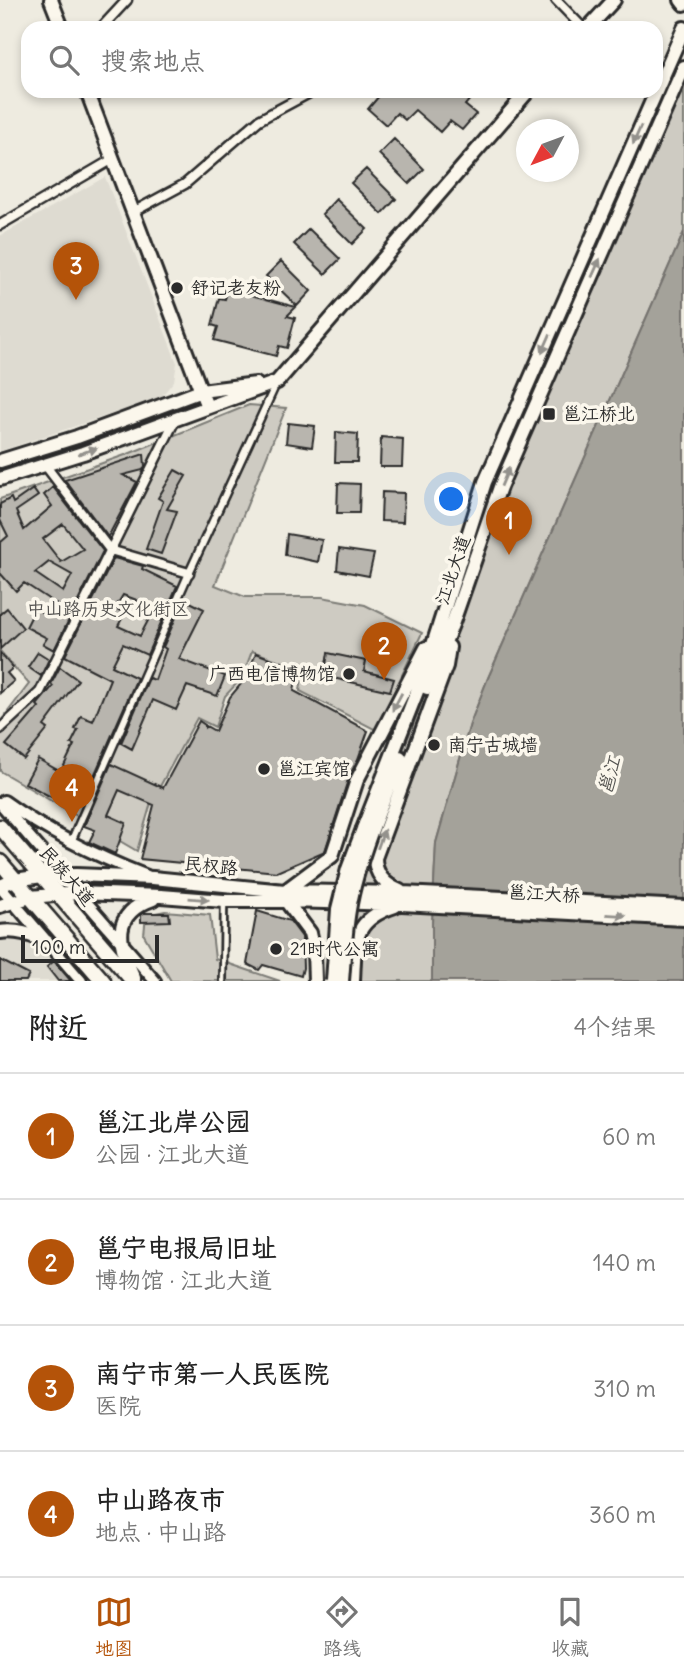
<!DOCTYPE html>
<html lang="zh">
<meta charset="utf-8">
<style>
:root{--surface:#fff;--page:#f2f2f2;--text:#222;--muted:#767676;--line:#e0e0e0;--accent:#b45309}
body{margin:0;font-family:Delius,"LXGW WenKai TC",sans-serif;background:var(--page);color:var(--text)}
.compass{position:absolute;left:516px;top:119px;width:63px;height:63px;border-radius:50%;background:var(--surface);box-shadow:0 4px 10px #0003;rotate:229deg}
.scale{position:absolute;left:21px;bottom:18px;width:138px;box-sizing:border-box;padding-left:7px;border:4px solid #2b2b2b;border-top:0;font-size:19px;line-height:24px;white-space:nowrap;color:#2b2b2b;-webkit-text-stroke:5px #fbf7ec;paint-order:stroke}
.you{position:absolute;left:452px;top:500px;width:24px;height:24px;margin:-18px;border:5px solid #fff;border-radius:50%;background:#1a73e8;box-shadow:0 0 0 10px #1a73e833}
.badge{display:grid;place-items:center;width:46px;height:46px;border-radius:50%;background:var(--accent);color:#fff;font-size:23px;font-weight:700}
.pin{position:absolute;translate:-50% -58px;filter:drop-shadow(0 2px 4px #0008)}
.pin::after{content:'';position:absolute;top:37px;width:24px;height:21px;background:inherit;clip-path:polygon(0 0,100% 0,50% 100%)}
.list{margin:0;padding:0;list-style:none}
h2{display:flex;justify-content:space-between;align-items:center;height:91px;margin:0;padding:0 28px;font-size:30px}
h2 small{font-size:23px;font-weight:400;color:var(--muted)}
.list li{display:grid;grid-template-columns:46px 1fr auto;gap:21px;align-items:center;box-sizing:border-box;height:126px;padding:0 28px;border-top:2px solid var(--line)}
.list b{display:block;font-size:26px;white-space:nowrap}
.list p{margin:0;font-size:23px;white-space:nowrap;color:var(--muted)}
.list em{font-size:23px;font-style:normal;color:var(--muted)}
.icon{flex:none;width:38px;height:38px;fill:none;stroke:currentColor;stroke-width:2;stroke-linecap:round;stroke-linejoin:round}
.map{position:relative;flex:none;width:684px;height:981px;overflow:hidden}
.search{position:absolute;background:var(--surface);box-shadow:0 4px 10px #0003;left:21px;right:21px;top:21px;height:77px;display:flex;align-items:center;gap:18px;box-sizing:border-box;padding:0 24px;border-radius:21px;color:var(--muted);font-size:26px}
.sheet{height:595px;background:var(--surface)}
nav{display:flex;justify-content:space-around;align-items:center;box-sizing:border-box;height:98px;border-top:2px solid var(--line);background:var(--surface);font-size:19px;color:var(--muted)}
nav a{display:grid;justify-items:center;gap:4px}
nav .on{color:var(--accent)}
.map>svg:first-child{display:block}
.built{fill:#dedbd1}
.green{fill:#cecbc2;stroke:#7c7b76;stroke-width:2}
.water{fill:#a4a29a;stroke:#74726e;stroke-width:2}
.building{fill:#b8b5ae;stroke:#2b2b2b;stroke-width:2;fill-rule:evenodd}
.lines{fill:none;stroke-linecap:round;stroke-linejoin:round}
.service-casing{stroke:#2b2b2b;stroke-width:10}
.pedestrian-casing{stroke:#2b2b2b;stroke-width:11}
.minor-casing{stroke:#2b2b2b;stroke-width:13}
.tertiary-casing{stroke:#2b2b2b;stroke-width:16}
.secondary-casing{stroke:#2b2b2b;stroke-width:18}
.primary-casing{stroke:#2b2b2b;stroke-width:18}
.trunk-casing{stroke:#2b2b2b;stroke-width:19}
.service{stroke:#fbf7ec;stroke-width:4.5}
.pedestrian{stroke:#fbf7ec;stroke-width:6}
.minor{stroke:#fbf7ec;stroke-width:8}
.tertiary{stroke:#fbf7ec;stroke-width:10}
.secondary{stroke:#fbf7ec;stroke-width:12}
.primary{stroke:#fbf7ec;stroke-width:12}
.trunk{stroke:#fbf7ec;stroke-width:14}
.primary-bridge-casing{stroke:#2b2b2b;stroke-width:18;stroke-linecap:butt}
.primary-bridge{stroke:#fbf7ec;stroke-width:12}
.oneway{fill:#93918c}
.poi-dot{fill:#2b2b2b;stroke:#fbf7ec;stroke-width:2.5}
.labels{text-anchor:middle;stroke-width:7;stroke-linejoin:round;paint-order:stroke}
.poi-label{font-size:18px;fill:#2b2b2b;stroke:#fbf7ec;text-anchor:start}
.street-label{font-size:18px;fill:#2b2b2b;stroke:#fbf7ec}
.park-label{font-size:18px;fill:#545351;stroke:#fbf7ec}
.water-label{font-size:19px;font-style:italic;fill:#555552;stroke:#fbf7ec}
</style>
<div class="map">
<svg width="684" height="981" viewBox="0 0 684 981">
<rect width="100%" height="100%" fill="#eeebe0"/>
<filter id="ink" filterUnits="userSpaceOnUse"><feTurbulence type="fractalNoise" baseFrequency=".0143" numOctaves="2"/><feDisplacementMap in="SourceGraphic" scale="14" xChannelSelector="R" yChannelSelector="G"/><feConvolveMatrix kernelMatrix="1 2 1 2 8 2 1 2 1" color-interpolation-filters="sRGB"/></filter>
<g filter="url(#ink)">
<!-- built -->
<path class="built" d="M 105,177 L 177,363 L 174,381 L 160,398 L 0,451 L 0,236 Z
M 19,934 L 49,945 L 77,981 L 0,981 L 0,940 Z"/>
<!-- green -->
<path class="green" d="M 684,67 L 684,232 L 488,678 L 470,724 L 436,843 L 432,924 L 432,981 L 342,981 L 345,939 L 371,832 L 431,679 L 500,487 Z
M 249,405 L 286,408 L 215,585 L 245,597 L 322,597 L 365,605 L 422,633 L 376,730 L 300,691 L 303,669 L 252,651 L 242,678 L 225,696 L 215,727 L 197,718 L 151,803 L 137,851 L 0,771 L 0,722 L 29,684 L 0,651 L 0,499 L 128,454 Z
M 165,911 L 210,915 L 215,959 L 280,981 L 171,981 L 144,935 L 146,915 Z"/>
<!-- water -->
<path class="water" d="M 684,232 L 684,981 L 432,981 L 432,924 L 436,843 L 470,724 L 488,678 Z"/>
<!-- building -->
<path class="building" d="M 373,91 L 477,91 L 465,105 L 476,114 L 462,130 L 450,121 L 440,132 L 415,110 L 405,120 L 397,113 L 386,125 L 368,109 L 379,96 Z
M 394,139 L 424,169 L 409,184 L 379,154 Z
M 366,169 L 396,199 L 382,214 L 351,183 Z
M 336,199 L 367,229 L 352,244 L 322,214 Z
M 309,229 L 340,259 L 325,274 L 294,244 Z
M 281,261 L 311,291 L 297,306 L 266,276 Z
M 228,289 L 296,307 L 287,316 L 295,318 L 287,348 L 279,346 L 276,356 L 214,340 L 218,327 L 212,325 L 219,298 L 225,299 Z
M 288,423 L 315,426 L 312,447 L 286,443 Z
M 336,432 L 358,434 L 357,462 L 335,462 Z
M 381,437 L 403,439 L 402,467 L 380,467 Z
M 144,454 L 145,466 L 143,470 L 123,475 L 137,482 L 108,537 L 65,480 Z
M 175,470 L 186,476 L 167,509 L 177,511 L 161,554 L 146,549 L 163,501 L 158,498 Z
M 338,483 L 360,484 L 359,513 L 337,513 Z
M 53,487 L 103,551 L 54,650 L 43,644 L 47,638 L 26,627 L 35,609 L 50,616 L 56,604 L 24,583 L 16,591 L 0,573 L 0,543 L 8,536 L 0,520 L 0,504 L 11,498 L 13,503 L 33,489 L 38,496 L 16,511 L 24,530 L 52,506 L 44,495 ZM 63,524 L 83,549 L 61,562 L 43,539 ZM 49,562 L 72,575 L 63,592 L 35,573 Z
M 382,492 L 404,493 L 403,522 L 381,521 Z
M 287,534 L 322,540 L 318,562 L 285,555 Z
M 339,549 L 374,554 L 369,576 L 337,570 Z
M 114,558 L 143,566 L 142,569 L 177,586 L 147,655 L 123,644 L 112,666 L 137,678 L 87,792 L 61,779 L 51,797 L 25,783 L 38,759 L 61,772 L 74,745 L 71,744 L 78,730 L 75,729 L 81,716 L 93,721 L 110,679 L 65,656 ZM 123,595 L 137,600 L 134,606 L 151,615 L 140,636 L 118,626 L 125,613 L 115,608 Z
M 184,599 L 204,609 L 179,659 L 225,676 L 217,696 L 187,686 L 176,710 L 153,700 L 132,749 L 121,743 L 149,678 L 155,680 L 166,649 L 163,647 Z
M 7,608 L 23,628 L 0,649 L 0,614 Z
M 38,652 L 49,659 L 41,676 L 28,667 Z
M 0,653 L 13,668 L 7,673 L 14,681 L 0,693 Z
M 256,653 L 298,669 L 294,691 L 368,731 L 358,759 L 349,777 L 325,851 L 277,872 L 140,859 L 154,805 L 119,790 L 108,815 L 126,823 L 115,854 L 89,842 L 95,830 L 84,826 L 111,764 L 163,788 L 199,721 L 205,725 L 205,727 L 206,726 L 215,731 L 230,697 L 246,678 Z
M 328,653 L 366,661 L 364,671 L 394,679 L 390,691 L 324,676 Z
M 60,667 L 78,680 L 44,726 L 48,729 L 24,759 L 6,745 L 39,707 L 37,705 L 53,686 L 51,684 Z
M 257,911 L 290,921 L 302,937 L 303,968 L 301,976 L 263,965 L 259,970 L 247,964 Z
M 144,913 L 169,913 L 170,921 L 141,922 L 141,915 Z
M 0,960 L 29,975 L 26,981 L 0,981 Z
M 54,961 L 71,981 L 58,981 L 47,967 Z"/>
<g class="lines">
<!-- service casing -->
<g class="service-casing">
<path id="service" d="M 223,981 L 224,902"/>
</g>
<!-- pedestrian casing -->
<g class="pedestrian-casing">
<path id="pedestrian" d="M 71,842 L 189,573 L 276,384"/>
</g>
<!-- minor casing -->
<g class="minor-casing">
<path id="minor" d="M 556,0 L 583,28
M 101,28 L 127,0
M 133,212 L 185,184 L 259,120 L 313,91
M 0,225 L 113,159
M 45,465 L 110,550 L 189,573
M 0,729 L 40,692 L 175,420"/>
</g>
<!-- tertiary casing -->
<g class="tertiary-casing">
<path id="tertiary" d="M 4,801 C 48,833 96,856 147,876
M 0,803 L 155,981
M 0,887 L 81,981"/>
</g>
<!-- secondary casing -->
<g class="secondary-casing">
<path id="secondary" d="M 51,0 L 62,28
M 588,28 L 614,0
M 87,91 L 207,407
M 0,461 L 77,437 L 201,391 L 256,384
M 0,479 L 83,453 L 277,382 L 528,91"/>
</g>
<!-- primary casing -->
<g class="primary-casing">
<path id="primary" d="M 681,0 L 684,4
M 427,688 L 453,622 L 500,487 L 684,67
M 363,829 L 423,676 L 485,482 L 684,28
M 371,832 L 400,757
M 0,886 L 15,880 L 42,876 L 76,875 L 153,878 L 285,891 L 403,893 L 684,907
M 285,891 L 332,856 L 357,780 L 426,648
M 400,891 C 385,885 375,874 375,858 L 446,666 L 449,647
M 286,901 L 310,933 L 314,951 L 315,981
M 0,906 L 30,897 L 78,893 L 161,896 L 224,901 L 286,901 L 402,904 L 684,919
M 0,932 C 18,929 31,935 47,942
M 134,978 C 118,944 110,914 153,899
M 353,981 C 355,942 352,920 395,906"/>
</g>
<!-- trunk casing -->
<g class="trunk-casing">
<path id="trunk" d="M 0,827 L 133,981
M 0,862 L 103,981"/>
</g>
<!-- service -->
<use href="#service" class="service"/>
<!-- pedestrian -->
<use href="#pedestrian" class="pedestrian"/>
<!-- minor -->
<use href="#minor" class="minor"/>
<!-- tertiary -->
<use href="#tertiary" class="tertiary"/>
<!-- secondary -->
<use href="#secondary" class="secondary"/>
<!-- primary -->
<use href="#primary" class="primary"/>
<!-- trunk -->
<use href="#trunk" class="trunk"/>
<!-- primary-bridge casing -->
<g class="primary-bridge-casing">
<path id="primary-bridge" d="M 333,981 L 338,909 L 348,869 L 363,829
M 342,981 C 344,957 345,934 349,910 C 353,884 362,857 371,832"/>
</g>
<!-- primary-bridge -->
<use href="#primary-bridge" class="primary-bridge"/>
</g>
<!-- one-way arrows -->
<defs><path id="oneway-solid" d="M-6-.8H1V-3.2L6.5 0L1 3.2V.8H-6Z" transform="scale(1.75)"/></defs>
<g class="oneway">
<use href="#oneway-solid" transform="translate(637 135) rotate(114)"/>
<use href="#oneway-solid" transform="translate(596 268) rotate(-66)"/>
<use href="#oneway-solid" transform="translate(546 344) rotate(114)"/>
<use href="#oneway-solid" transform="translate(88 451) rotate(-19)"/>
<use href="#oneway-solid" transform="translate(505 477) rotate(-67)"/>
<use href="#oneway-solid" transform="translate(397 702) rotate(118)"/>
<use href="#oneway-solid" transform="translate(381 839) rotate(-70)"/>
<use href="#oneway-solid" transform="translate(199 899) rotate(5)"/>
<use href="#oneway-solid" transform="translate(616 915) rotate(3)"/>
</g>
</g>
<!-- markers -->
<g class="poi-dot">
<circle cx="177" cy="288" r="7"/>
<rect x="542" y="407" width="14" height="14" rx="3.5"/>
<circle cx="349" cy="674" r="7"/>
<circle cx="434" cy="745" r="7"/>
<circle cx="264" cy="769" r="7"/>
<circle cx="276" cy="949" r="7"/>
</g>
<g class="labels">
<!-- poi labels -->
<g class="poi-label">
<text x="191" y="294">舒记老友粉</text>
<text x="563" y="420">邕江桥北</text>
<text x="335" y="680" text-anchor="end">广西电信博物馆</text>
<text x="448" y="751">南宁古城墙</text>
<text x="278" y="775">邕江宾馆</text>
<text x="290" y="955">21时代公寓</text>
</g>
<!-- street labels -->
<g class="street-label">
<text transform="translate(453 570) rotate(-71)" y="6">江北大道</text>
<text transform="translate(211 866) rotate(6)" y="6">民权路</text>
<text transform="translate(67 876) rotate(49)" y="6">民族大道</text>
<text transform="translate(544 894) rotate(3)" y="6">邕江大桥</text>
</g>
<!-- park labels -->
<g class="park-label">
<text x="108" y="615">中山路历史文化街区</text>
</g>
<!-- water labels -->
<g class="water-label">
<text transform="translate(609 775) rotate(-74)" y="7">邕江</text>
</g>
</g>
</svg>
<svg class="compass" viewBox="-18 -18 36 36"><path d="M0-13l5 13h-10z" fill="#e53935"/><path d="M0 13l5-13h-10z" fill="#767676"/></svg>
<div class="scale">100 m</div>
<div class="you"></div>
<div class="pin badge" style="left:509px;top:555px">1</div>
<div class="pin badge" style="left:384px;top:680px">2</div>
<div class="pin badge" style="left:76px;top:300px">3</div>
<div class="pin badge" style="left:72px;top:822px">4</div>
<div class="search"><svg class="icon" aria-label="search" viewBox="0 0 24 24"><circle cx="10" cy="10" r="6"/><path d="M15 15l6 6"/></svg>搜索地点</div>
</div>
<section class="sheet">
<h2>附近<small>4个结果</small></h2>
<ul class="list">
<li><span class="badge">1</span><div><b>邕江北岸公园</b><p>公园 · 江北大道</p></div><em>60 m</em></li>
<li><span class="badge">2</span><div><b>邕宁电报局旧址</b><p>博物馆 · 江北大道</p></div><em>140 m</em></li>
<li><span class="badge">3</span><div><b>南宁市第一人民医院</b><p>医院</p></div><em>310 m</em></li>
<li><span class="badge">4</span><div><b>中山路夜市</b><p>地点 · 中山路</p></div><em>360 m</em></li>
</ul>
</section>
<nav>
<a class="on"><svg class="icon" aria-label="map" viewBox="0 0 24 24"><path d="M3 6l6-2 6 2 6-2v14l-6 2-6-2-6 2zM9 4v14M15 6v14"/></svg>地图</a>
<a><svg class="icon" aria-label="directions" viewBox="0 0 24 24"><path d="M12 3l9 9-9 9-9-9zM9 14v-3h6M13 9l2 2-2 2"/></svg>路线</a>
<a><svg class="icon" aria-label="saved" viewBox="0 0 24 24"><path d="M7 4h10v16l-5-4-5 4z"/></svg>收藏</a>
</nav>
